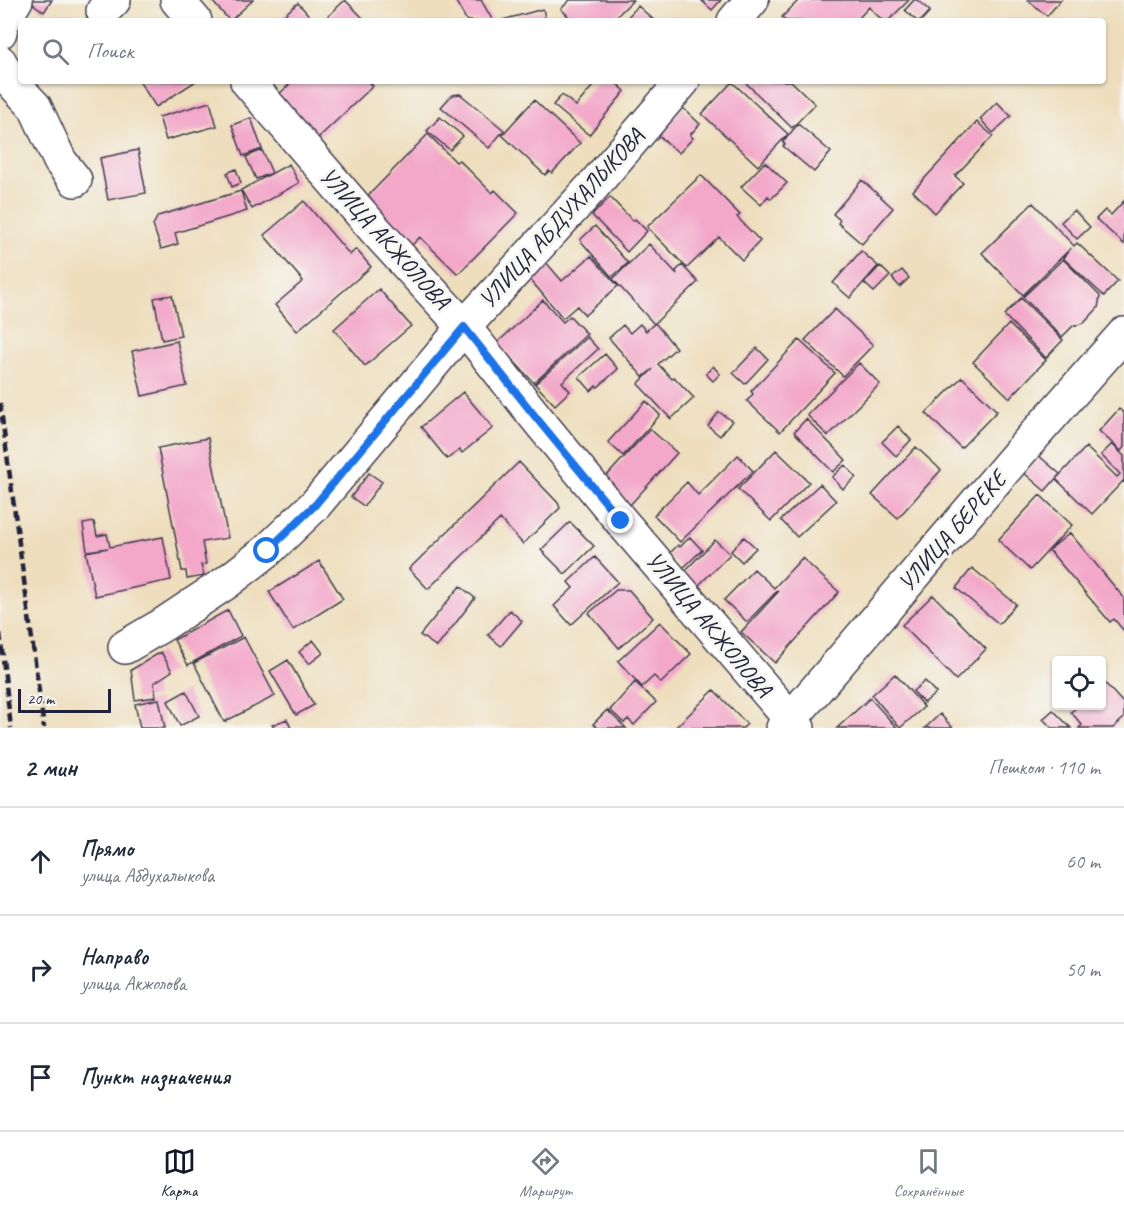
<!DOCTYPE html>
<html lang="ru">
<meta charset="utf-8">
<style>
:root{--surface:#fff;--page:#f6f6f7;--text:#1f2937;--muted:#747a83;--line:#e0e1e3;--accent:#111827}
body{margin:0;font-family:Caveat,sans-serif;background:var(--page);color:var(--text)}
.controls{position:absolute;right:18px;bottom:18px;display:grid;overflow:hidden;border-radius:6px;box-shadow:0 2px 4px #0004}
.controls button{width:54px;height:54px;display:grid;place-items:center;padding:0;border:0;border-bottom:2px solid var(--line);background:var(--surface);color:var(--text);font:30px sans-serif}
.scale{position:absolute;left:18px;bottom:15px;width:93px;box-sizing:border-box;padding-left:6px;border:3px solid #22223b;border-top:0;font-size:16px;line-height:21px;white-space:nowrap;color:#22223b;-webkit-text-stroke:4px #f6f6f2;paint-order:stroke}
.stop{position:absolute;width:18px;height:18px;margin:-14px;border:4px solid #1a73e8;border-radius:50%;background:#fff}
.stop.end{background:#1a73e8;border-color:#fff;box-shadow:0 2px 6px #0008}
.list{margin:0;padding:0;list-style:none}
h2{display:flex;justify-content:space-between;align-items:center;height:78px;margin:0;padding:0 24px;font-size:26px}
h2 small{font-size:20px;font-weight:400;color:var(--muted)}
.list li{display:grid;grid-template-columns:39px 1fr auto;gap:18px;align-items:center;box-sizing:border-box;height:108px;padding:0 24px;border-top:2px solid var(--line)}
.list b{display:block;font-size:22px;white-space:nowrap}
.list p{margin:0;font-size:20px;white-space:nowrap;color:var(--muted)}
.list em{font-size:20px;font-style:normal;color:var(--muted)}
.icon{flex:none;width:33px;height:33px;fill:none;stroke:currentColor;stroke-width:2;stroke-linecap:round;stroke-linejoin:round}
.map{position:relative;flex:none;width:1124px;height:728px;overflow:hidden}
.search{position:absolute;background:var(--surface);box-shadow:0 2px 4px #0004;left:18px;right:18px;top:18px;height:66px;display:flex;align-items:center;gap:15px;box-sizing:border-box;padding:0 21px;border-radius:6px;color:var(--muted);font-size:22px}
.sheet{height:402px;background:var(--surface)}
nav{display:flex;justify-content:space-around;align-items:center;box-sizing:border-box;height:84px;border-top:2px solid var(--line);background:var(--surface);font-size:16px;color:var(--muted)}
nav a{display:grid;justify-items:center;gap:3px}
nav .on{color:var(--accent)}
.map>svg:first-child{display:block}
.building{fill:#f3a7c9}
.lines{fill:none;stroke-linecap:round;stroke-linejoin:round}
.street-casing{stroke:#413e4e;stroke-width:36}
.street{stroke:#fff;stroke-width:33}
.rail{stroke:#22223b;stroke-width:4.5;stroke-dasharray:9 4.5;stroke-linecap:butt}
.route{stroke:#1a73e8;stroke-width:8}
.labels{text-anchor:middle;stroke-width:6;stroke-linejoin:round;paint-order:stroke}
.street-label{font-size:24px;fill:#22223b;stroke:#f6f6f2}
</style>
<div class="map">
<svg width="1124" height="728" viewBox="0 0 1124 728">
<rect width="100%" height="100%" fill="#f6f6f2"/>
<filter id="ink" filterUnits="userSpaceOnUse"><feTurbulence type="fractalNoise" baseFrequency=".0167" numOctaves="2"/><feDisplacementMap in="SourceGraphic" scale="12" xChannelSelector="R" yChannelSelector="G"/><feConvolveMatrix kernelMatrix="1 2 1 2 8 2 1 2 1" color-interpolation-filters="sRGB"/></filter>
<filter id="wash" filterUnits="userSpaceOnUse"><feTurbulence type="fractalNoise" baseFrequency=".008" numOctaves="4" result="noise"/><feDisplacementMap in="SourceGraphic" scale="24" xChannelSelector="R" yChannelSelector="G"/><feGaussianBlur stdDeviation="1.35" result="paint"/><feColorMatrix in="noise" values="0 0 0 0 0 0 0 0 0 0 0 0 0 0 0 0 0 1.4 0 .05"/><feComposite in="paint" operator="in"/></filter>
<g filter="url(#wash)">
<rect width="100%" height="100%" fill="#eedebd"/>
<g id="blocks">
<!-- building -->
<path class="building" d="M 28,0 L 52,0 L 44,12 Z
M 211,0 L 253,0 L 230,21 Z
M 345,0 L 366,21 L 323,21 Z
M 455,0 L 481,0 L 493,21 L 467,21 Z
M 570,0 L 633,0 L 612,21 L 573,21 L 561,9 Z
M 701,0 L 721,0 L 712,10 Z
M 799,0 L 909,0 L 888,21 L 883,21 L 869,7 L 856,21 L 786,21 L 782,17 Z
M 914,0 L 917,0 L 930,11 L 921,21 L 917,21 L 905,10 Z
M 1028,0 L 1061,0 L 1047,16 Z
M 298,3 L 314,21 L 277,21 Z
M 638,6 L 655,21 L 624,21 Z
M 543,9 L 546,21 L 502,21 L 502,20 Z
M 139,81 L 196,81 L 156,107 Z
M 293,81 L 368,81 L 373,86 L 317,139 L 277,96 Z
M 597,81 L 614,81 L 625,91 L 589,135 L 553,105 L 562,95 L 576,106 Z
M 744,81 L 791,81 L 815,104 L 792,128 Z
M 732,82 L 788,134 L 758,166 L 702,114 Z
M 460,94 L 504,130 L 489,148 L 441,107 L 452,95 Z
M 534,100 L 580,143 L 552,173 L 549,171 L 545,175 L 502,135 Z
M 210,102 L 217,126 L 166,140 L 159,117 Z
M 997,102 L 1011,116 L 993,133 L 980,119 Z
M 682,107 L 700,124 L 690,135 L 693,138 L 679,153 L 658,135 Z
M 440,117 L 463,136 L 450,150 L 427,131 Z
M 251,118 L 262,149 L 243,156 L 232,125 Z
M 977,122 L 993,136 L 955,176 L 963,183 L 935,213 L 913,191 Z
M 798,124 L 831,152 L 814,172 L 783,146 L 785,144 L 783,142 Z
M 428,134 L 456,162 L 459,160 L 492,193 L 495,190 L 518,213 L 458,274 L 420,237 L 408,249 L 361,203 Z
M 138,150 L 146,193 L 108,200 L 100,158 Z
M 262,150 L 272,173 L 256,179 L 246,157 Z
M 765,162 L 787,183 L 771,199 L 768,196 L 761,205 L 741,187 Z
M 289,164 L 299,183 L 252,209 L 241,190 Z
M 236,169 L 241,183 L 232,187 L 227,173 Z
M 701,175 L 740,215 L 737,217 L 760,241 L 742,260 L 719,237 L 687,268 L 647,227 Z
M 862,180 L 893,208 L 862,244 L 838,223 L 840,220 L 833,214 Z
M 241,191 L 247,211 L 175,233 L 178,244 L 161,249 L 153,225 L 158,216 Z
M 610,197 L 633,221 L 635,219 L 647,231 L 627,252 L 592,215 Z
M 304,201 L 350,255 L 356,249 L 371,267 L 297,331 L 275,305 L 303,281 L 264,235 Z
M 1124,201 L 1124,244 L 1096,219 L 1105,210 L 1111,215 Z
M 1033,203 L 1074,246 L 1077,243 L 1118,281 L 1104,296 L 1063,258 L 1071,248 L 1023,295 L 982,253 Z
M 1074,210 L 1090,227 L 1077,239 L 1061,222 Z
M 595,226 L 628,263 L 612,277 L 580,240 Z
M 649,244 L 677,274 L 676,271 L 682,265 L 698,282 L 654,324 L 613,279 Z
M 861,251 L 878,266 L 850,298 L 833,283 Z
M 591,256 L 618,286 L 585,315 L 577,306 L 563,318 L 527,276 L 545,261 L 562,281 Z
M 1063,259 L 1100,296 L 1098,308 L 1084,323 L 1073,326 L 1062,337 L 1023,297 Z
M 880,266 L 890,276 L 874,292 L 864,283 Z
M 902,270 L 909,278 L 900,287 L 892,278 Z
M 379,289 L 411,326 L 365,366 L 334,329 Z
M 172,295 L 181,336 L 162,340 L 154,298 Z
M 1021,298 L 1063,340 L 1046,358 L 1004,315 Z
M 543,300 L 563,322 L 570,316 L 587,334 L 534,383 L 497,343 Z
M 835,309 L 873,345 L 843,376 L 805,340 Z
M 655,323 L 676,348 L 658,364 L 672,379 L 674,377 L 694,398 L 671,419 L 638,384 L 653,369 L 643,377 L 609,338 L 623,325 L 630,333 L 640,324 L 646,331 Z
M 1009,324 L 1046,360 L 1010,398 L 973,362 Z
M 587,337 L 598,349 L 562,382 L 570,391 L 555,405 L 535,384 Z
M 799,340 L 835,373 L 780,432 L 747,401 L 753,394 L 751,391 Z
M 177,341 L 187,386 L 142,396 L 132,351 Z
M 757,348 L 768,359 L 745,384 L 733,373 Z
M 605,354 L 618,369 L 598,387 L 596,386 L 591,391 L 579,377 Z
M 859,363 L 880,384 L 828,436 L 807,415 Z
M 713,366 L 720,374 L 713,381 L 706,374 Z
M 962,377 L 997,411 L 961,448 L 926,413 Z
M 463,392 L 493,428 L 462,453 L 460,450 L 447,459 L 421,427 Z
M 646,401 L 660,415 L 623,456 L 608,442 Z
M 1119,409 L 1124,413 L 1124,447 L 1121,451 L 1099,431 Z
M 719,412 L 732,421 L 720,436 L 708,426 Z
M 806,419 L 846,460 L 833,472 L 794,432 Z
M 898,426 L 911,440 L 896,456 L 882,442 Z
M 650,429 L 677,453 L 630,505 L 603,480 Z
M 208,438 L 228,538 L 202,542 L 206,564 L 201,565 L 204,576 L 187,579 L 186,571 L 182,571 L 158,448 Z
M 1112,444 L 1124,456 L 1124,482 L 1123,481 L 1092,514 L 1056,479 L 1086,447 L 1117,477 L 1120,474 L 1101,455 Z
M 916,447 L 941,470 L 898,518 L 872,495 Z
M 776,450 L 809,482 L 771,521 L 738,489 Z
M 738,455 L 753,471 L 680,542 L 654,515 L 687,482 L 698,495 Z
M 1038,455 L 1060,474 L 1045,491 L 1024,473 Z
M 519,462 L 558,503 L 560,508 L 523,544 L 500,519 L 428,589 L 409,569 Z
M 845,465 L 856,477 L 843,489 L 832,477 Z
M 369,473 L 382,482 L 364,506 L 351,497 Z
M 820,484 L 836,501 L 797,537 L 781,520 Z
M 1040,495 L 1072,525 L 1030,570 L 998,540 Z
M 94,522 L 97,536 L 107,534 L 110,547 L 163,537 L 171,580 L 95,596 L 86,552 L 108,548 L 87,551 L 83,524 Z
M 570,522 L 594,546 L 565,574 L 541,550 Z
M 1070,533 L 1124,598 L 1124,631 L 1114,619 L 1110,622 L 1049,550 Z
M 690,537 L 702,550 L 682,569 L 668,555 L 678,545 L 680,547 Z
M 744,537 L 756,548 L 742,562 L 731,551 Z
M 715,540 L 730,554 L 697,587 L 683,573 Z
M 595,557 L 618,582 L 571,625 L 554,606 L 573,588 L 568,582 Z
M 802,558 L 839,592 L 775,663 L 741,632 L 778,592 L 777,591 L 747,622 L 724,600 L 754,569 L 774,588 Z
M 319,561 L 343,599 L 293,630 L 269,592 Z
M 972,568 L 1016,604 L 999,624 L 956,588 Z
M 460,586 L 475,598 L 437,647 L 420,635 Z
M 616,590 L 629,590 L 653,618 L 619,648 L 589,613 Z
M 933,595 L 986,649 L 956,680 L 902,625 Z
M 228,610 L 241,636 L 188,665 L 174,640 Z
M 510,610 L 522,621 L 501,646 L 488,635 Z
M 660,622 L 691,654 L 661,683 L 654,676 L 642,687 L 618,661 Z
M 244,637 L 275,696 L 224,722 L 194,663 Z
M 313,640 L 323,653 L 309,664 L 299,652 Z
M 161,652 L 172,671 L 154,683 L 156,697 L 135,700 L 131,670 Z
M 288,660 L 314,705 L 296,715 L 270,671 Z
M 895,674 L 924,707 L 900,728 L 872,695 Z
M 925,681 L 936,693 L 924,703 L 913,691 Z
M 635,682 L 656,702 L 634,725 L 628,719 L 624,723 L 610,710 Z
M 1104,682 L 1124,704 L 1124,718 L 1113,728 L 1079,728 L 1082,725 L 1071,712 L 1078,706 L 1102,706 L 1102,684 Z
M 714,690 L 747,724 L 743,728 L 675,728 Z
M 186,691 L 199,716 L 180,726 L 168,701 Z
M 870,698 L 897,728 L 837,728 Z
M 159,699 L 165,728 L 140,728 L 135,704 Z
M 607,710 L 626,728 L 598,728 L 593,724 Z
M 1053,710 L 1071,728 L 1052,728 L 1043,719 Z
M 940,714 L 953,728 L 925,728 Z
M 287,719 L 291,728 L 274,728 L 272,725 Z"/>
</g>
</g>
<g filter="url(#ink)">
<use href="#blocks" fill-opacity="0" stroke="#413e4e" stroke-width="1.5"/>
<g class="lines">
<!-- street casing -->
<g class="street-casing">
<path id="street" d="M 177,0 L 195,21
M 103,11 L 114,0
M 734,21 L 752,0
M 0,32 L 2,23 L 16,0
M 0,62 L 8,78 L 35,107 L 60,161 L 75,180
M 247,81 L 376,231 L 464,327 L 538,420 L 621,521 L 798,728
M 125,647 L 164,624 L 227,582 L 267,551 L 315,505 L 464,327 L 594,185 L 683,81
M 783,728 L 1025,446 L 1124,334"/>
</g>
<!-- street -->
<use href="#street" class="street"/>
<!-- rail -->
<path class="rail" d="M 0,403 L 44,728
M 0,633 L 11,728"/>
</g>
</g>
<g class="lines" filter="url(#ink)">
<!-- route -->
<path class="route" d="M 267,551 L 315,505 L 464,327 L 538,420 L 621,521"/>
</g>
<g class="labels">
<!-- street labels -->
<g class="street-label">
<text transform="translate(561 218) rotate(-48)" y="8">УЛИЦА АБДУХАЛЫКОВА</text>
<text transform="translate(385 238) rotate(48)" y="8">УЛИЦА АКЖОЛОВА</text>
<text transform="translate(952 531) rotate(-49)" y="8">УЛИЦА БЕРЕКЕ</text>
<text transform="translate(709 624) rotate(50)" y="8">УЛИЦА АКЖОЛОВА</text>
</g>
</g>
</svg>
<div class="controls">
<button><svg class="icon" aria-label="locate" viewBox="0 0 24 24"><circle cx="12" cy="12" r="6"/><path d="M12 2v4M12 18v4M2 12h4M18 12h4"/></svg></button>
</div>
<div class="scale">20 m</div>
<div class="stop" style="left:267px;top:551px"></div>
<div class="stop end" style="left:621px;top:521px"></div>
<div class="search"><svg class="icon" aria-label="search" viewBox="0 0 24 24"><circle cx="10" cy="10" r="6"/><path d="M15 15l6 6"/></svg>Поиск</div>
</div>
<section class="sheet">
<h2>2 мин<small>Пешком · 110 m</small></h2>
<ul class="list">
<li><svg class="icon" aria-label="ahead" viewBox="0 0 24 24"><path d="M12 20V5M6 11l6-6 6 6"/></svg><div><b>Прямо</b><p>улица Абдухалыкова</p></div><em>60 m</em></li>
<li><svg class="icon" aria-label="right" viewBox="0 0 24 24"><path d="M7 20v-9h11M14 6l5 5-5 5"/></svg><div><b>Направо</b><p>улица Акжолова</p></div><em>50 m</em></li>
<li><svg class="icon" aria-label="arrive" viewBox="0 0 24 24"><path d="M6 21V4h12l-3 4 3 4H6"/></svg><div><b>Пункт назначения</b></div></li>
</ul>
</section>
<nav>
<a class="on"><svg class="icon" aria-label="map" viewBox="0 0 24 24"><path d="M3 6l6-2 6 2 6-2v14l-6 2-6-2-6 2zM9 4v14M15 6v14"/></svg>Карта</a>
<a><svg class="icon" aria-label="directions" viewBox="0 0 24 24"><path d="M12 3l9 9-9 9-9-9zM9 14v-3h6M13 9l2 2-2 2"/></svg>Маршрут</a>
<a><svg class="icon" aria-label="saved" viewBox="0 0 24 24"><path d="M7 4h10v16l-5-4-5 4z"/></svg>Сохранённые</a>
</nav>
